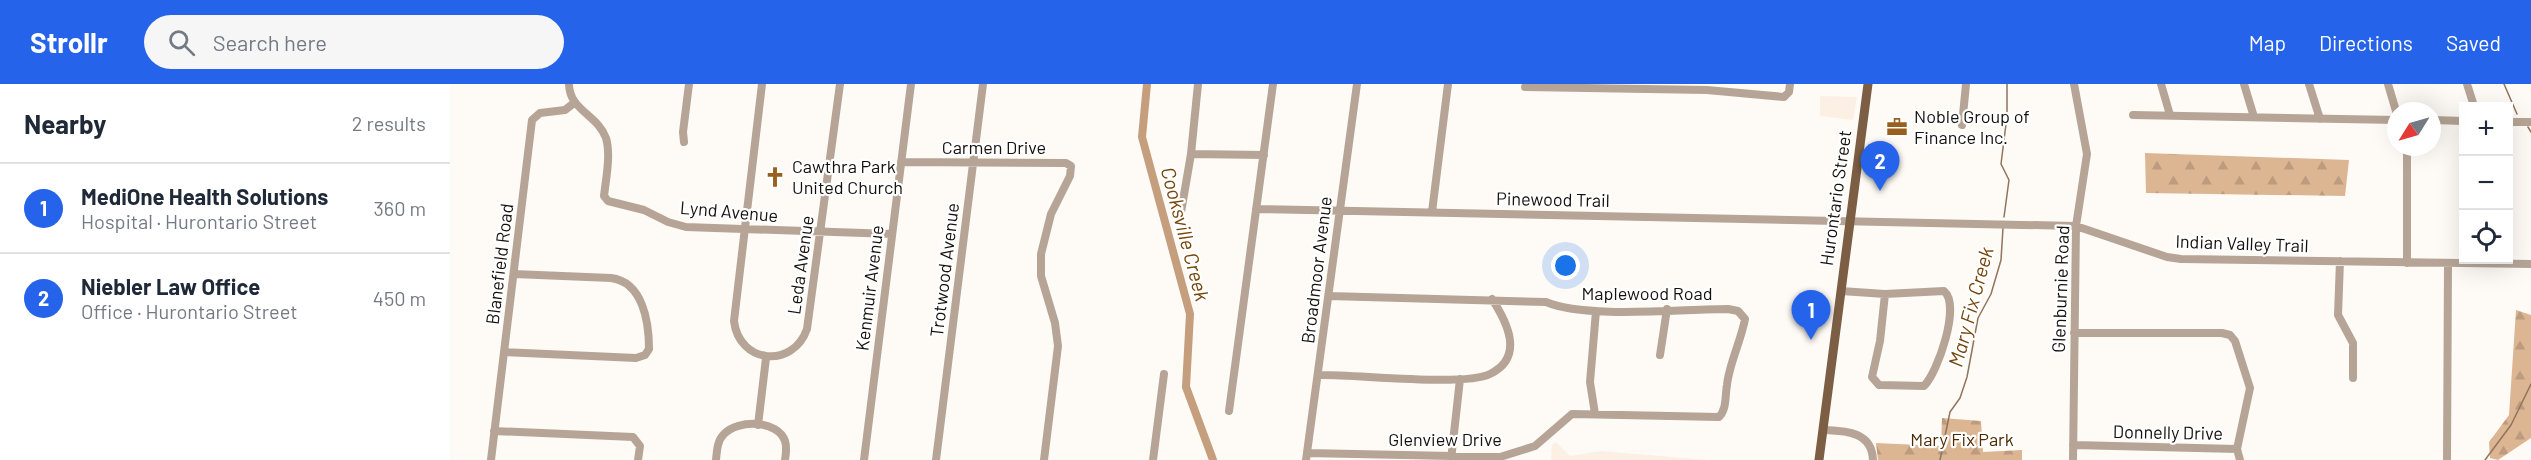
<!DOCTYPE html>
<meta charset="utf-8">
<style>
:root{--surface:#fff;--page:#f6f6f7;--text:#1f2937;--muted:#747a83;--line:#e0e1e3;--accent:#2563eb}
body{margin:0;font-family:Barlow,sans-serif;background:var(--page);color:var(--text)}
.controls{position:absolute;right:18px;top:18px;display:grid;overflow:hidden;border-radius:0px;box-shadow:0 6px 24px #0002}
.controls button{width:54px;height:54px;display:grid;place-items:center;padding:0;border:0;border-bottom:2px solid var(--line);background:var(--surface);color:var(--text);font:30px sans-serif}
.compass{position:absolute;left:1937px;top:18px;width:54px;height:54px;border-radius:50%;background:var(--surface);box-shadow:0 6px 24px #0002;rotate:233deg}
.you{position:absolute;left:1116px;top:182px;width:21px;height:21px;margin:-15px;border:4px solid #fff;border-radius:50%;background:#1a73e8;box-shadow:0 0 0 9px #1a73e833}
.badge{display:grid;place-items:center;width:39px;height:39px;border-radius:50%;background:var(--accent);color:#fff;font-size:20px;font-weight:700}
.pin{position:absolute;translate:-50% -50px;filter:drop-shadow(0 2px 3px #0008)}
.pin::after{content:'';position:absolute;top:32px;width:21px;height:18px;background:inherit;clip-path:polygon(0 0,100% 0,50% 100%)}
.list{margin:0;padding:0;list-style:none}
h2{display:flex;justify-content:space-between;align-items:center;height:78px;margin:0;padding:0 24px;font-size:26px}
h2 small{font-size:20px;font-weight:400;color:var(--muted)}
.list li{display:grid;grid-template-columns:39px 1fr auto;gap:18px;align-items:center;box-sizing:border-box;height:90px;padding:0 24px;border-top:2px solid var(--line)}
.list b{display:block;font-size:22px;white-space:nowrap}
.list p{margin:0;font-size:20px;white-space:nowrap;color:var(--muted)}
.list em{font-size:20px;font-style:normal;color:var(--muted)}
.icon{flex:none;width:33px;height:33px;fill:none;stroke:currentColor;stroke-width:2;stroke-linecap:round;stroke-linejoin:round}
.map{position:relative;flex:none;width:2081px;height:376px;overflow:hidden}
header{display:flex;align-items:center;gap:36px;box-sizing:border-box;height:84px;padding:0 30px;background:var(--accent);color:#fff}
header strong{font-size:28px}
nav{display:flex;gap:33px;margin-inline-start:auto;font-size:21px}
.search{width:420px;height:54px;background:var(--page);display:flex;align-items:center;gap:15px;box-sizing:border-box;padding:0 21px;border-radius:33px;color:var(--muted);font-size:22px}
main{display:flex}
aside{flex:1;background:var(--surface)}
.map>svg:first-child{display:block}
.built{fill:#fcefe4}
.forest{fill:url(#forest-firs)}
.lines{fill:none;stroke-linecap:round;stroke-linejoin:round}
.stream{stroke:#90745c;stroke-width:1.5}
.river{stroke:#c59f7d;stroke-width:8}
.minor{stroke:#b6a596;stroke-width:8}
.major{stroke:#7c5e44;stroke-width:9}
.labels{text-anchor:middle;stroke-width:4.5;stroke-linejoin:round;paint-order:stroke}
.poi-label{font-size:18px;fill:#13110f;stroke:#fff;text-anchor:start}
.street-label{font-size:18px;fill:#13110f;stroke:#fff}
.park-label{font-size:18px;fill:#4e2a00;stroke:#fff}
.water-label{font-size:20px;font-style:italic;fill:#76450b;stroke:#fff}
</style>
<header>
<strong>Strollr</strong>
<div class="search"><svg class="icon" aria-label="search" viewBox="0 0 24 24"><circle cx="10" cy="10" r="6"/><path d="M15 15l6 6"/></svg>Search here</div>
<nav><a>Map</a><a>Directions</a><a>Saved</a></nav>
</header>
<main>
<aside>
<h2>Nearby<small>2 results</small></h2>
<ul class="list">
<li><span class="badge">1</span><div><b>MediOne Health Solutions</b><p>Hospital · Hurontario Street</p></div><em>360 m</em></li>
<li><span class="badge">2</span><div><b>Niebler Law Office</b><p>Office · Hurontario Street</p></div><em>450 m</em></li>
</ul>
</aside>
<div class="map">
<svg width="2081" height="376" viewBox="0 0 2081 376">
<defs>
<pattern id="forest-firs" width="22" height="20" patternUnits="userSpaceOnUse" patternTransform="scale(1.5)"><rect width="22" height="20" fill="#dcb693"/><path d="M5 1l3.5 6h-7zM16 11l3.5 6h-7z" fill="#bc9b7e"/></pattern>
</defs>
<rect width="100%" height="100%" fill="#fefbf7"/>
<!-- built -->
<path class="built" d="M 1370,12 L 1407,13 L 1403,36 L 1370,32 Z
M 1106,358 L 1120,372 L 1151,367 L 1258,376 L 1101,376 L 1102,361 Z"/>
<!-- forest -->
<path class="forest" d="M 1695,69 L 1899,76 L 1895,112 L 1696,109 Z
M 2066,226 L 2081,231 L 2081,354 L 2048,376 L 2040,374 L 2039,358 L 2059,331 Z
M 1492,334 L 1531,337 L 1533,368 L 1572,366 L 1572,376 L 1428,376 L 1426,359 L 1491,362 Z"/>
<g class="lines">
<!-- stream -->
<path class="stream" d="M 2054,0 L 2067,30
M 2078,43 L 2081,48
M 1554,133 L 1559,96 L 1551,80 L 1557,32 L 1557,0
M 1490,376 L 1500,328 L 1510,314 L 1517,293 L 1528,234 L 1541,210 L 1551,176 L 1553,144
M 2035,376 L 2061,341 L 2081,300"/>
<!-- river -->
<path class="river" d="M 697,0 L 692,53 L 740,230 L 736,303 L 763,376"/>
<!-- minor -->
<path class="minor" d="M 119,0 C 119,26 148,31 156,54 C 161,71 156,94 154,112 L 158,117 L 194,126 L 218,138 L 236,143 L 442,150
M 312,0 L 284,237 C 289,280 343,285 357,245 L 390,0
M 1711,0 L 1720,31
M 1794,0 L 1804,33
M 1859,0 L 1870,35
M 1938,0 L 1946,27
M 2017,0 L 2024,22
M 1075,3 L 1257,6 L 1334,13 L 1339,8 L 1340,0
M 1683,31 L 1946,36
M 1982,36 L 2014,37
M 2058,38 L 2081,38
M 1512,41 L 1516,0
M 234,58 L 233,48 L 239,0
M 741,70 L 814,71
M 451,78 L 616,79 L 621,82 L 620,92 L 601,130 L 591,170 L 591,192 L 605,239 L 608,262 L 594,376
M 806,125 L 1626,142 L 1717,173 L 1731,175 L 2081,180
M 982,128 L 998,0
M 730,134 L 741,70 L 748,0
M 1890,177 L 1888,231 L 1903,259 L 1903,294
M 1957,179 L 1957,63
M 1391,207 L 1435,210 L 1494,207 C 1511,221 1488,288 1474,302 L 1429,301 L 1422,293 L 1430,257 L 1435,210
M 55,268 L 186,274 L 195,271 L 199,265 C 199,238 193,198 161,194 L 64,190
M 1210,271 L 1217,225
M 869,291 C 904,290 1014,303 1040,290 C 1075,273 1057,238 1042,215
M 779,327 L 823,0
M 1145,330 L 1140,298 L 1146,227
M 308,341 L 316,274
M 1373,346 C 1395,347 1422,347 1423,376
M 44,347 L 183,353 L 190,362 L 188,376
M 1623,361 L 1787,365 L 1800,304 L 1785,257 L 1780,251 L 1772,249 L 1624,249
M 1787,365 L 1790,376
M 857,369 L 1050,373 L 1085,362 L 1122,330 L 1269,333 C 1277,325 1275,311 1277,301 C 1279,280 1291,257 1295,235 L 1288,227 L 1278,225 C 1230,225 1137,235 1096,218 L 879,212
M 41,376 L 82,36 L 90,29 L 115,26 L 124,19
M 266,376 C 267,367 267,357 274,350 C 288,335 328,336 335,357 C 337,363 336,370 335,376
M 414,376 L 461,0
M 486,376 L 533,0
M 703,376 L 714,290
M 856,376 L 907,0
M 1001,376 L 1010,295
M 1623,376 L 1626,142 L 1637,70 L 1624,0
M 1997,376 L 1998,179"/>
<!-- major -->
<path class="major" d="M 1369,376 L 1418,0"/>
</g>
<!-- icons -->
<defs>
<g id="office-bare" transform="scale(1.62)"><path d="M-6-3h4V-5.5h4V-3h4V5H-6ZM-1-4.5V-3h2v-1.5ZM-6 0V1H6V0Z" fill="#995f1e" stroke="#fff" stroke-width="2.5" paint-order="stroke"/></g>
<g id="church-bare" transform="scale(1.62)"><path d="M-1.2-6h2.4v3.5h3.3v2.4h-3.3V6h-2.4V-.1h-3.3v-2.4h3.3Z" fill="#995f1e" stroke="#fff" stroke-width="2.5" paint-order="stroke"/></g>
</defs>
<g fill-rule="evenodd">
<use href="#office-bare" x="1447" y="43"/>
<use href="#church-bare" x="325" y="93"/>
</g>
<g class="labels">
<!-- poi labels -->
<g class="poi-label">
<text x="1464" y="39">Noble Group of<tspan x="1464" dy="21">Finance Inc.</tspan></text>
<text x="342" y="89">Cawthra Park<tspan x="342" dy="21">United Church</tspan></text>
</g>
<!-- street labels -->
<g class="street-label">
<text x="544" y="70">Carmen Drive</text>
<text transform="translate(1386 114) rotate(-82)" y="6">Hurontario Street</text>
<text transform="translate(1103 116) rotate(1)" y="6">Pinewood Trail</text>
<text transform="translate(279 128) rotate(5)" y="6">Lynd Avenue</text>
<text transform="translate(1792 160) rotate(2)" y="6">Indian Valley Trail</text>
<text transform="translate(50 180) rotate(-83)" y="6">Blanefield Road</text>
<text transform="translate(351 181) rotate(-82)" y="6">Leda Avenue</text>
<text transform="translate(495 186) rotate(-83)" y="6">Trotwood Avenue</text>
<text transform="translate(867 186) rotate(-83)" y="6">Broadmoor Avenue</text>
<text transform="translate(420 204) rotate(-83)" y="6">Kenmuir Avenue</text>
<text transform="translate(1611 205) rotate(-88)" y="6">Glenburnie Road</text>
<text x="1197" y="216">Maplewood Road</text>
<text transform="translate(1718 349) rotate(1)" y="6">Donnelly Drive</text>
<text x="995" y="362">Glenview Drive</text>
</g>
<!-- park labels -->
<g class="park-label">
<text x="1512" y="362">Mary Fix Park</text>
</g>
<!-- water labels -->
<g class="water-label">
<text transform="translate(735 150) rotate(75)" y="7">Cooksville Creek</text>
<text transform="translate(1521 223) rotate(-75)" y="7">Mary Fix Creek</text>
</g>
</g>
</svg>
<div class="controls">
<button>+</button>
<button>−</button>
<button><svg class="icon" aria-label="locate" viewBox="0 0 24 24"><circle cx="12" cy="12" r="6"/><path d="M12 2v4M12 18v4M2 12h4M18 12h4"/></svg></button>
</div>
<svg class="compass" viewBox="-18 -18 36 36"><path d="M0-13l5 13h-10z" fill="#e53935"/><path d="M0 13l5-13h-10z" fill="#747a83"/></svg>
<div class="you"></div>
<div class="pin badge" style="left:1361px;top:256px">1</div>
<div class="pin badge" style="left:1430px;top:107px">2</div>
</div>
</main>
